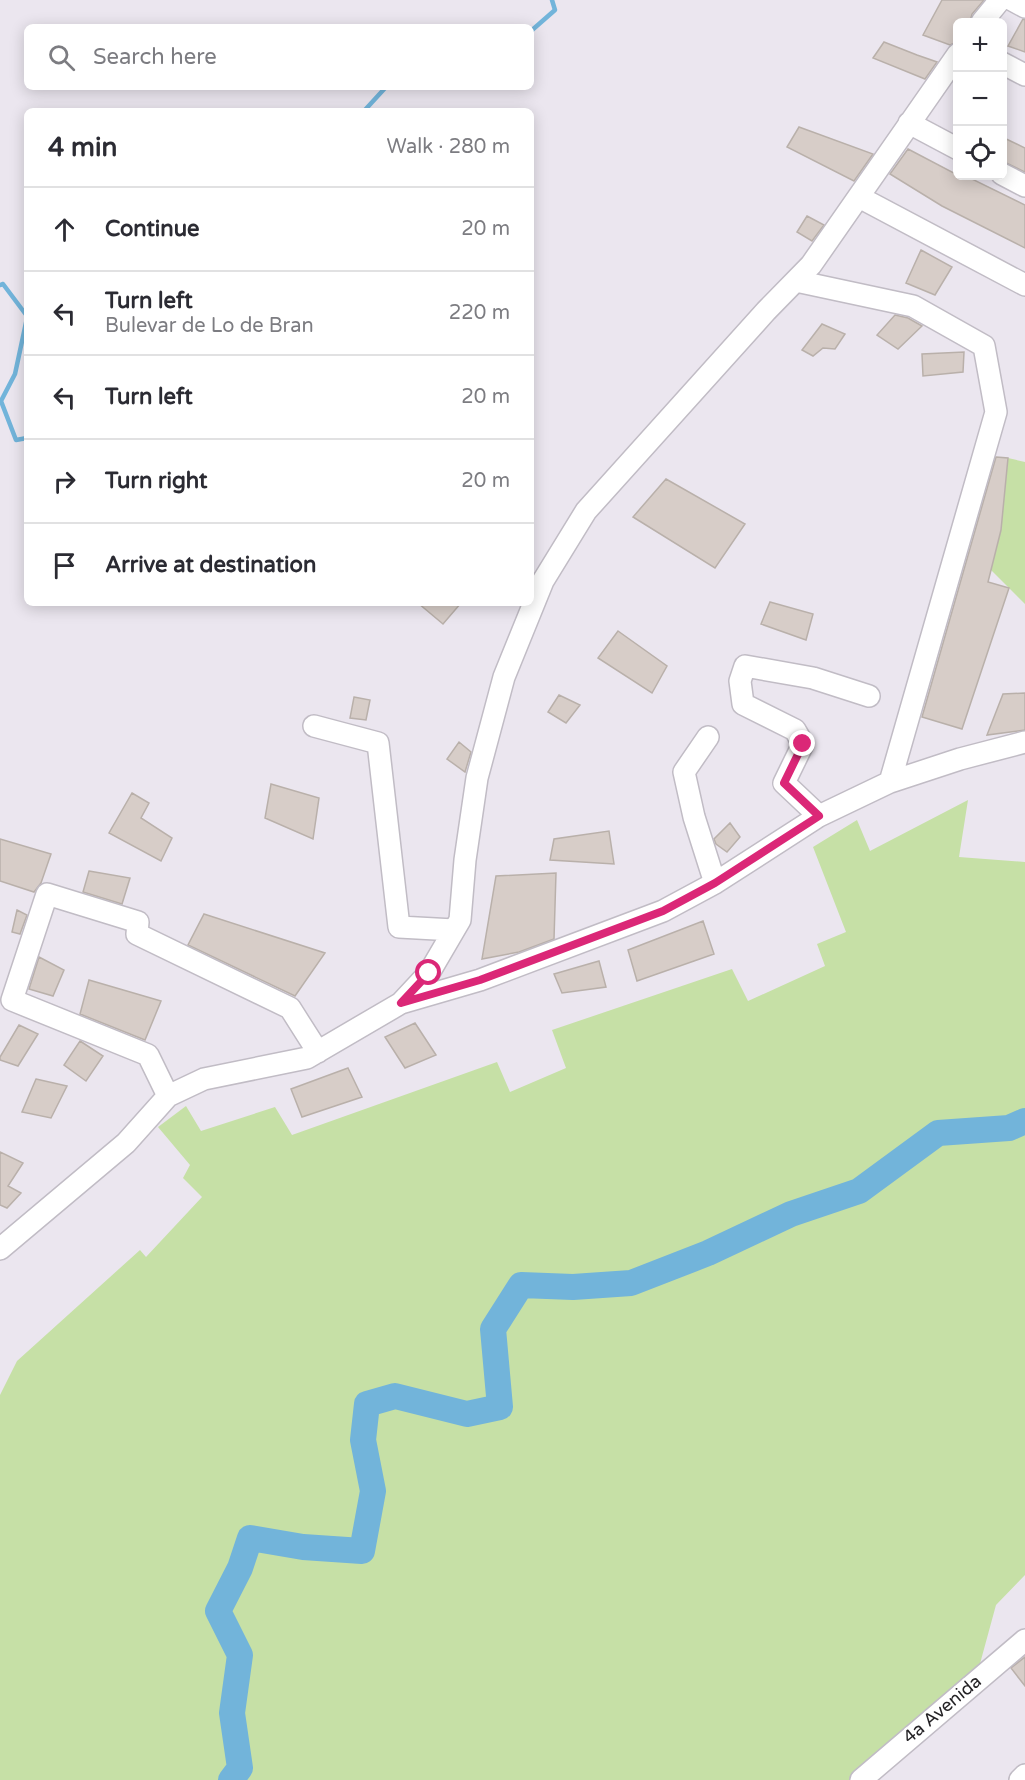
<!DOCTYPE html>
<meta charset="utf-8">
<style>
:root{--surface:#fff;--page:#f2f2f3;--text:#2b2b33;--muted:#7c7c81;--line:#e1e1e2}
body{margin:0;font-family:"Varela Round",sans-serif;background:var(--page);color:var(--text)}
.controls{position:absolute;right:18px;top:18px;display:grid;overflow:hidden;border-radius:9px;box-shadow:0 3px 15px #0003}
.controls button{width:54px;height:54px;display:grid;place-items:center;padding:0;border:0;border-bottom:2px solid var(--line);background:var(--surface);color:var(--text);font:30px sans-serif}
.stop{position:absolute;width:18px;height:18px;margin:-14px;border:4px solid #db2777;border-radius:50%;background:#fff}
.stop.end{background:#db2777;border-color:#fff;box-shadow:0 2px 6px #0008}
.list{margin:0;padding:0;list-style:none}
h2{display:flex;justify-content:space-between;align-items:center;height:78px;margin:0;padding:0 24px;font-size:26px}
h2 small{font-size:20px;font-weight:400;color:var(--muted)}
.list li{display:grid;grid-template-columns:39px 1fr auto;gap:18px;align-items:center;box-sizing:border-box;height:84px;padding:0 24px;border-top:2px solid var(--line)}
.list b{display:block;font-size:22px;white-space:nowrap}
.list p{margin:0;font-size:20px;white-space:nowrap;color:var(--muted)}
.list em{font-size:20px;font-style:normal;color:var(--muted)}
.icon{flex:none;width:33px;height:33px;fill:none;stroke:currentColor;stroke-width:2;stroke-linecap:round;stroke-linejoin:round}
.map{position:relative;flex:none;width:1025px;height:1780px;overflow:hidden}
.search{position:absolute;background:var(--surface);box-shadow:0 3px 15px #0003;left:24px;top:24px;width:510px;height:66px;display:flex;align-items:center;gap:15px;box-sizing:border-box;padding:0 21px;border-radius:9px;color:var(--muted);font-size:22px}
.panel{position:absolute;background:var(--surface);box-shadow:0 3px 15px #0003;left:24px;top:108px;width:510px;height:498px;border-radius:9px}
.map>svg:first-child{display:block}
.green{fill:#c6e0a6}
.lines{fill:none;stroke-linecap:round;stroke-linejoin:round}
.stream{stroke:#72b4da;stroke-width:4.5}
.river{stroke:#72b4da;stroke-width:26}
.building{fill:#d7cdc8;stroke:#b9b0aa;stroke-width:1.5}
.minor-casing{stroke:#c1bcc5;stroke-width:24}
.minor{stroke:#fff;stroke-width:21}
.route{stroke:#db2777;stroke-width:8}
.labels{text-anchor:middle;stroke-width:4.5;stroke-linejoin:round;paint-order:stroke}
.street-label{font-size:18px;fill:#252326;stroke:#fff}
</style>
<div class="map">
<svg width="1025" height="1780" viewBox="0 0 1025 1780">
<rect width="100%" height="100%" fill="#ebe6ef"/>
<!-- green -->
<path class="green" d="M 1008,458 L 1025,462 L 1025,604 L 991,570 L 1001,530 Z
M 968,800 L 959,857 L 1025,862 L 1025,1575 L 996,1605 L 978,1671 L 850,1780 L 0,1780 L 0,1395 L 17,1361 L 140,1250 L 146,1257 L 202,1197 L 183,1178 L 190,1165 L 158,1127 L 186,1106 L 201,1131 L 275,1107 L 292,1135 L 497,1062 L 510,1092 L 566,1068 L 552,1030 L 732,969 L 748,1001 L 825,966 L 817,944 L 846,932 L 813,847 L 857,820 L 870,851 Z"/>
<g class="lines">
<!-- stream -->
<path class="stream" d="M 531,31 L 555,10 L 552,0
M 364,111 L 386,87
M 0,285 L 3,284 L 27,316
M 27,318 L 15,374 L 1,401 L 16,440 L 27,438"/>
<!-- river -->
<path class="river" d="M 231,1780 L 240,1768 L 232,1713 L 240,1655 L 218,1611 L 240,1568 L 250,1538 L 303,1547 L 362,1551 L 373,1491 L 363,1440 L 367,1404 L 395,1396 L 467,1414 L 500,1407 L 493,1329 L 521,1285 L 573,1287 L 631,1283 L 708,1253 L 791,1214 L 859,1191 L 938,1133 L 1009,1128 L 1025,1121"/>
</g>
<!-- building -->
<path class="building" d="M 942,0 L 984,0 L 972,14 L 970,22 L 957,22 L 957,42 L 950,45 L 923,35 Z
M 1023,19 L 1025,20 L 1025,52 L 1008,46 Z
M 884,42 L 917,55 L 937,62 L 925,79 L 873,58 Z
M 799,127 L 873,154 L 854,181 L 787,147 Z
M 1002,137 L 1025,148 L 1025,172 L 1002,161 Z
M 908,149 L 965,179 L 966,176 L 1025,205 L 1025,248 L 942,206 L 890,174 Z
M 807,216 L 824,225 L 812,241 L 797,232 Z
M 921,250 L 952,267 L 935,295 L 906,283 Z
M 895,315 L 908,318 L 922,326 L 898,349 L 877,335 Z
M 822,324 L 845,334 L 835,349 L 823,348 L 813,356 L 802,350 Z
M 964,352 L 963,372 L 923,376 L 922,354 Z
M 996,457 L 1008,458 L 1001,530 L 988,582 L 1009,588 L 962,729 L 922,717 Z
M 666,479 L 745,524 L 715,568 L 633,517 Z
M 770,602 L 813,614 L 806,640 L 761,624 Z
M 418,603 L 461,603 L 443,624 Z
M 618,631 L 667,666 L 652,693 L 598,658 Z
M 1025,693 L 1025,730 L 987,735 L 1003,694 Z
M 559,695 L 580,705 L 566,723 L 548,712 Z
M 354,697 L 370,700 L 366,720 L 350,718 Z
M 459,742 L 471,752 L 465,772 L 447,759 Z
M 271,784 L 319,798 L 313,839 L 265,818 Z
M 132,793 L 149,803 L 141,818 L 172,838 L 161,861 L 109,833 Z
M 730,823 L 740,837 L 727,852 L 716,844 L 714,839 Z
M 609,831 L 614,864 L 550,860 L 554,839 Z
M 0,839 L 51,854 L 41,883 L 34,892 L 0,881 Z
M 89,871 L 130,878 L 122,904 L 83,892 Z
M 556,873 L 554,939 L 519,952 L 482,959 L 496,876 Z
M 17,910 L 27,915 L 20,934 L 12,932 Z
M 204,914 L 325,953 L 295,996 L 188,945 Z
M 703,921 L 714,954 L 637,981 L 628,950 Z
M 39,957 L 64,970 L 53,996 L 29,989 Z
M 599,961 L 606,987 L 562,993 L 554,974 Z
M 89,980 L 161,1001 L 145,1040 L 80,1014 Z
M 415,1023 L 436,1055 L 405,1068 L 385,1037 Z
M 19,1025 L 38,1034 L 18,1066 L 0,1060 L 0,1057 Z
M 80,1041 L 103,1056 L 86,1081 L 64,1065 Z
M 348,1068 L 362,1097 L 302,1117 L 291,1089 Z
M 36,1079 L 67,1086 L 51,1118 L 22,1112 Z
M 0,1152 L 23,1163 L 8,1186 L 21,1193 L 7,1208 L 0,1205 Z
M 1025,1657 L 1025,1686 L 1011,1668 Z"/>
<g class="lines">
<!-- minor casing -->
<g class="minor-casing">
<path id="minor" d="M 1012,0 L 1025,7
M 982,22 L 1000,0
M 1002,63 L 1025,75
M 909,123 L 958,149
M 1002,174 L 1025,186
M 859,197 L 1025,285
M 796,281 L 913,306 L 984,346 L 996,412 L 890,782
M 314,726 L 378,743 L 399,927 L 454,930
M 708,737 L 684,772 L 694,817 L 715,883
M 819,816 L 784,783 L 803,744 L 795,730 L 743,704 L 740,681 L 745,666 L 813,678 L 869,696
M 401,1003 L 429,973 L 460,920 L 465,860 L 477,778 L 504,677 L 543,581 L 586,511 L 766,311 L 811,265 L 958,54
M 168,1096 L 148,1055 L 12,1000 L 47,894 L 138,922 L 137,934 L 290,1008 L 318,1052
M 0,1249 L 126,1143 L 168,1096 L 204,1079 L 307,1058 L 401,1003 L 480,980 L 663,911 L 715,883 L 819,816 L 890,782 L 960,759 L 1025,742
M 861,1780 L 1025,1640
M 1020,1780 L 1025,1775"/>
</g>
<!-- minor -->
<use href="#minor" class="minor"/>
</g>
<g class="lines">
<!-- route -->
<path class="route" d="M 429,973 L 401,1003 L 480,980 L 663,911 L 715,883 L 819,816 L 784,783 L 803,744"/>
</g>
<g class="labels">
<!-- street labels -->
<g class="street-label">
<text transform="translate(942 1709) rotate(-40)" y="6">4a Avenida</text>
</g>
</g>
</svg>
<div class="controls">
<button>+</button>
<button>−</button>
<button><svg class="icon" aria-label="locate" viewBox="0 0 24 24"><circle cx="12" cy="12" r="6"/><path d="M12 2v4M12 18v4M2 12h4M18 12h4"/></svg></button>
</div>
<div class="stop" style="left:429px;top:973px"></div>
<div class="stop end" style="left:803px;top:744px"></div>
<div class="search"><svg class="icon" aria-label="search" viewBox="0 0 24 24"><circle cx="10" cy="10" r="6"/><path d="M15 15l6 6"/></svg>Search here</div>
<section class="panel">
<h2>4 min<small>Walk · 280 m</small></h2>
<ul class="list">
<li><svg class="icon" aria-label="ahead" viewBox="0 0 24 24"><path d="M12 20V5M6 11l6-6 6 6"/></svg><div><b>Continue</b></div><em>20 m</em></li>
<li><svg class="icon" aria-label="left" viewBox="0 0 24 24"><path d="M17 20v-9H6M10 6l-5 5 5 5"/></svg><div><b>Turn left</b><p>Bulevar de Lo de Bran</p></div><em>220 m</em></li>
<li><svg class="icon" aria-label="left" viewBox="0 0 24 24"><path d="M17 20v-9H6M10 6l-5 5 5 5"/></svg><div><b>Turn left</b></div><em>20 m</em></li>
<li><svg class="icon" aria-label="right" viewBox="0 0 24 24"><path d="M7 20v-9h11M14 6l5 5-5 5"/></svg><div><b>Turn right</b></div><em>20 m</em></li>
<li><svg class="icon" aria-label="arrive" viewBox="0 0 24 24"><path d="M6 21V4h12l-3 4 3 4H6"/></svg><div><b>Arrive at destination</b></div></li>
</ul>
</section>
</div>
